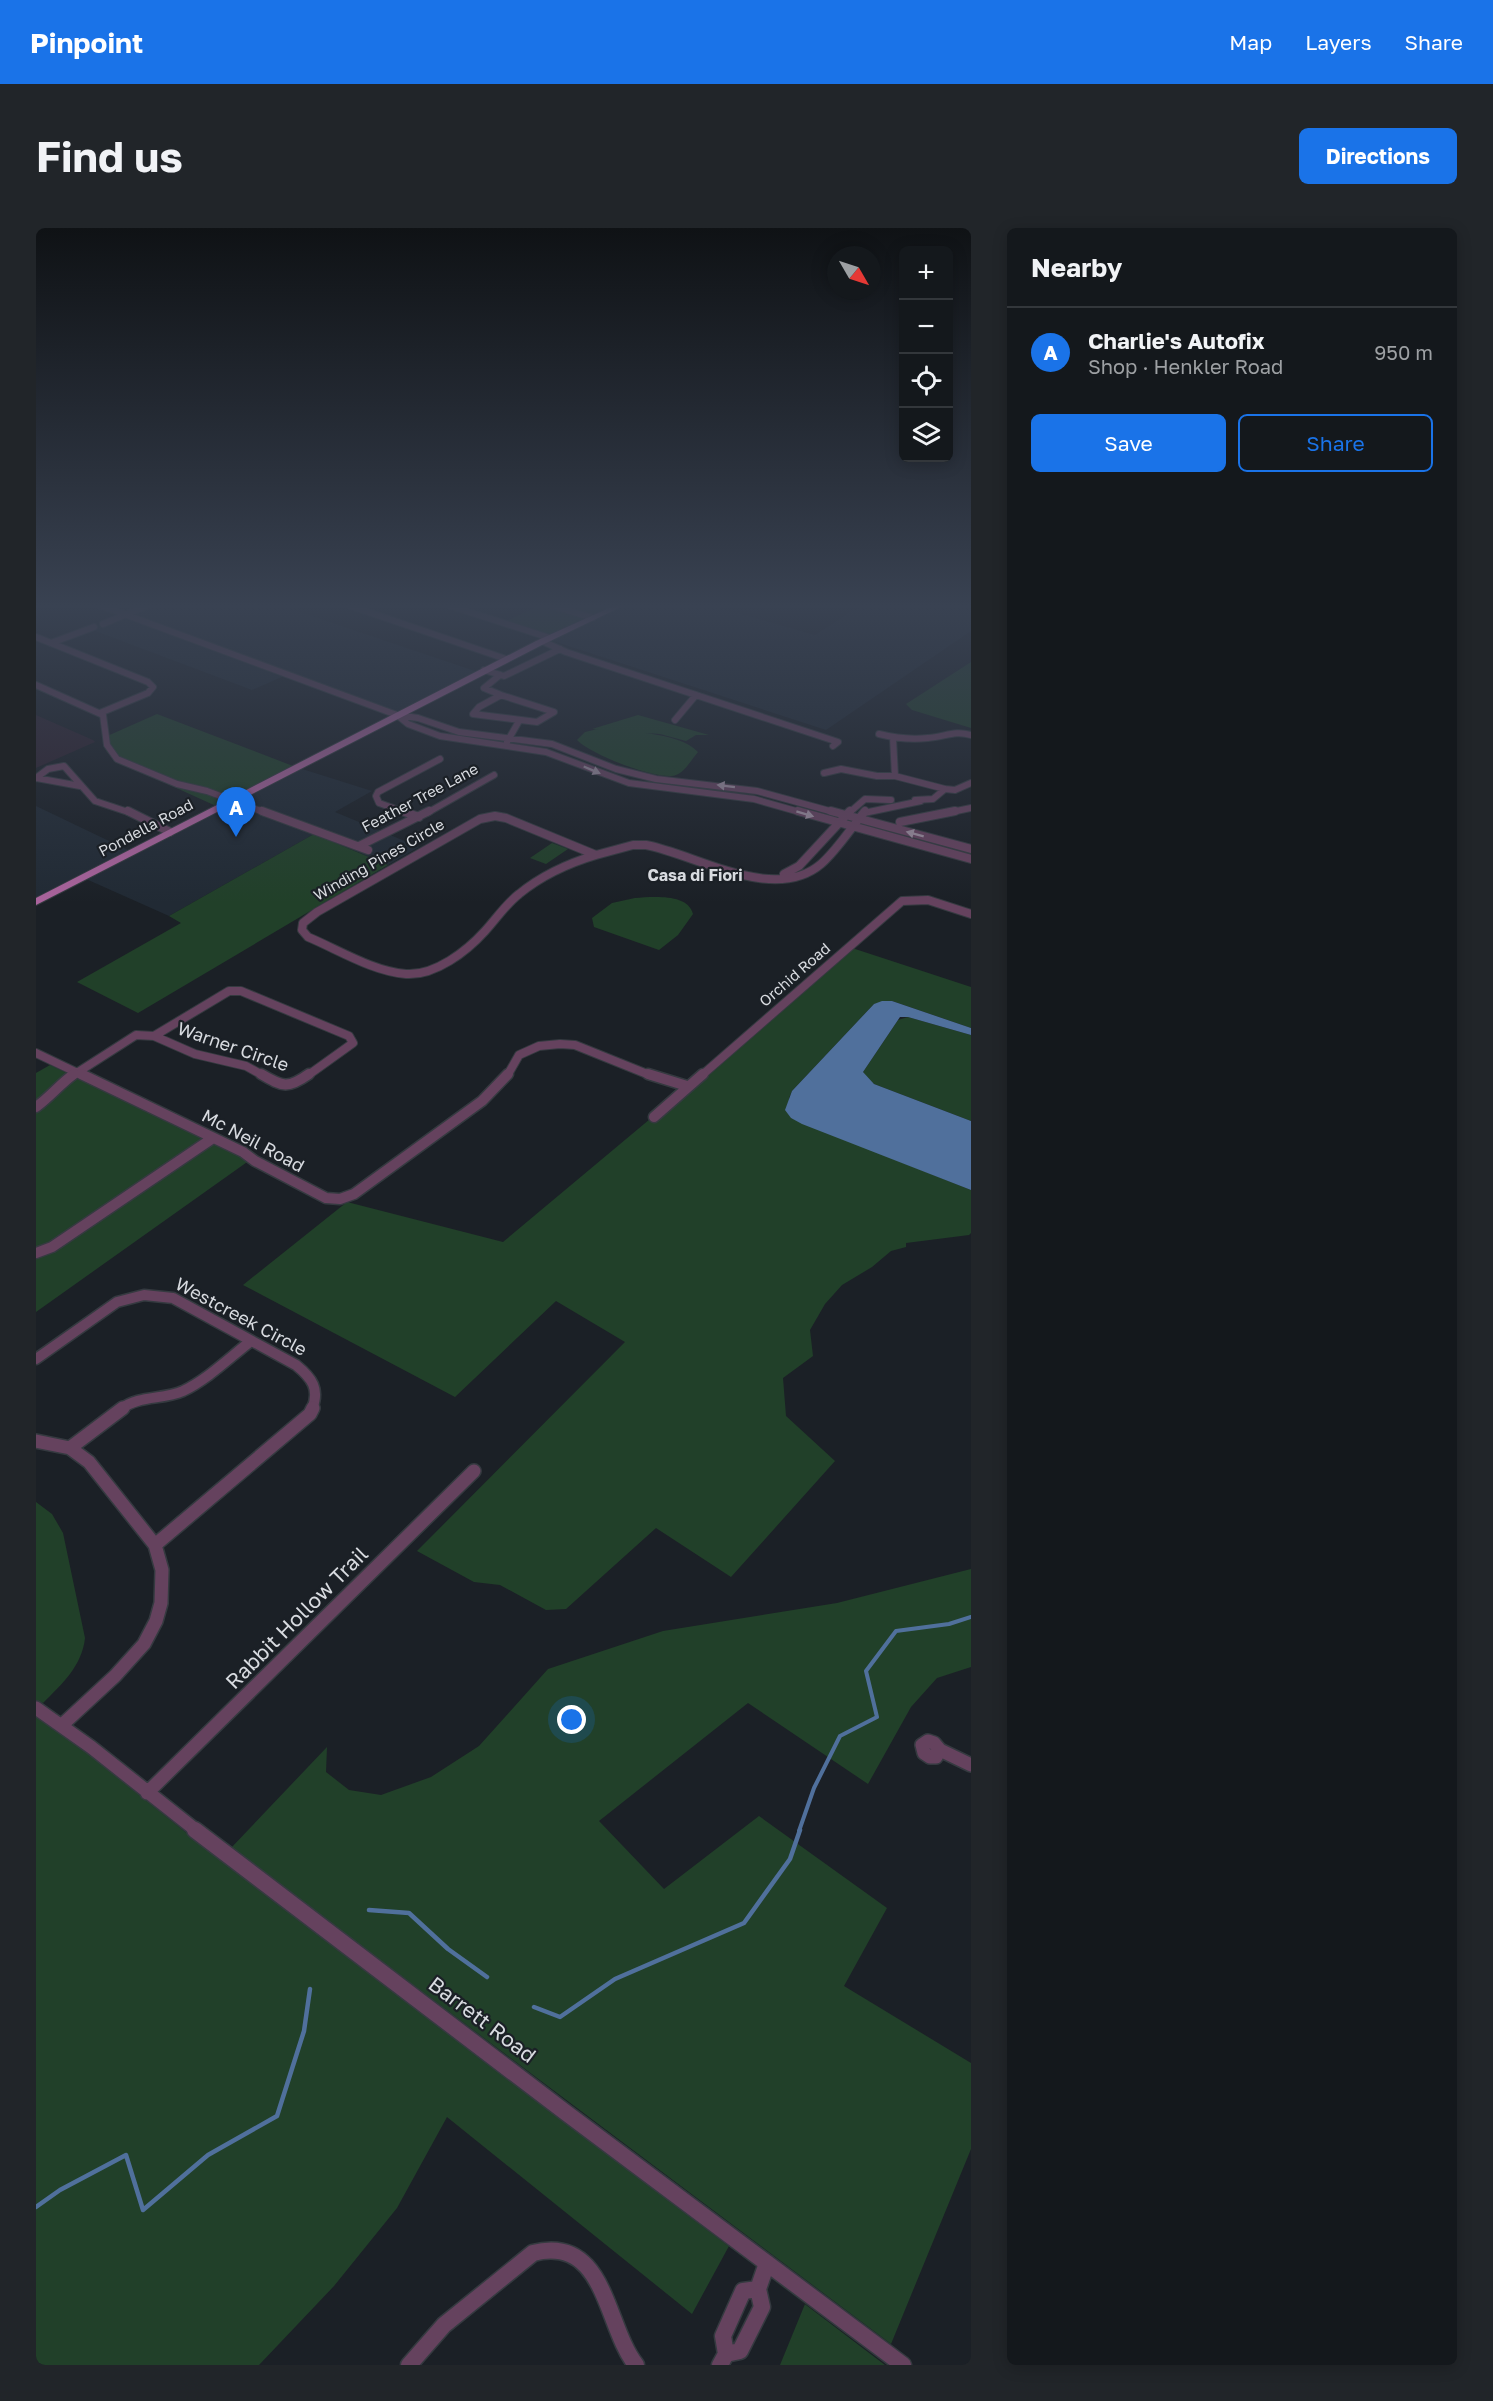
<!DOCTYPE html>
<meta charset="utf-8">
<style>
:root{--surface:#14181c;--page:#212529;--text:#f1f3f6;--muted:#9da0a3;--line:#33373b;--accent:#1a73e8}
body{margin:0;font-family:"Golos Text",sans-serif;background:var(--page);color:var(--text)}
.controls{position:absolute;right:18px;top:18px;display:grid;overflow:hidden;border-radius:9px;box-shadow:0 3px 15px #0003}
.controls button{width:54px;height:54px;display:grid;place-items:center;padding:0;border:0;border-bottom:2px solid var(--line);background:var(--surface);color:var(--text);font:30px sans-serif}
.compass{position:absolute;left:791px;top:18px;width:54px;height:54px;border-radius:50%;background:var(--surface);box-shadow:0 3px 15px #0003;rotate:129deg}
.you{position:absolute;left:536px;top:1492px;width:21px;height:21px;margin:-15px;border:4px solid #fff;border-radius:50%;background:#1a73e8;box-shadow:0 0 0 9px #1a73e833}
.badge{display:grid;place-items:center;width:39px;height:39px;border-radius:50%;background:var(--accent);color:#fff;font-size:20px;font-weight:700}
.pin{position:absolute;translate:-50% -50px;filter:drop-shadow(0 2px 3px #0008)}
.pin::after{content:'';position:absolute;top:32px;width:21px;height:18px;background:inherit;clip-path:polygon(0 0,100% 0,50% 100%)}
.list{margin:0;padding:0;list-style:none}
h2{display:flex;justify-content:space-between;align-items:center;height:78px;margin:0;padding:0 24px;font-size:26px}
h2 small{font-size:20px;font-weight:400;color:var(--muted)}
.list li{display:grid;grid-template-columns:39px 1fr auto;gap:18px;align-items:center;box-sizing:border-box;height:90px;padding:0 24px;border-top:2px solid var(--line)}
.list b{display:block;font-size:22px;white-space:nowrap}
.list p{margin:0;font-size:20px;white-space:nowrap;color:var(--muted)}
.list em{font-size:20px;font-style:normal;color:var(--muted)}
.actions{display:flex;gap:12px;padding:18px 24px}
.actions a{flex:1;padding:14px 0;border:2px solid var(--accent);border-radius:9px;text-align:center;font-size:21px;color:var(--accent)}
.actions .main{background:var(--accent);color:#fff}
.icon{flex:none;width:33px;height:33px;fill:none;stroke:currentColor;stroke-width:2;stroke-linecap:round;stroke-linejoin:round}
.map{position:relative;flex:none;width:935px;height:2137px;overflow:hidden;border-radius:9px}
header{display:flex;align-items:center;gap:36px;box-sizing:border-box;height:84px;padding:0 30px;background:var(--accent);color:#fff}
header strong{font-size:28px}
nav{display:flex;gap:33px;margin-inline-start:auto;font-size:21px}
.intro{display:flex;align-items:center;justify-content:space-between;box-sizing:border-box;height:144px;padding:0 36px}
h1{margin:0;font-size:42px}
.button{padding:15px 27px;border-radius:9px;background:var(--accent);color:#fff;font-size:21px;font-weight:700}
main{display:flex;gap:36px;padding:0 36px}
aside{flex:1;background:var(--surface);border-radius:9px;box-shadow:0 3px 15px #0003}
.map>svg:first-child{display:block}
.built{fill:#212a34}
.education{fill:#2e222f}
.green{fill:#214029}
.water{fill:#50709c}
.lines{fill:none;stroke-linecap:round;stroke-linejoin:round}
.stream-far1{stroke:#50709c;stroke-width:4}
.stream{stroke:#50709c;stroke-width:4.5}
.minor-far4-casing{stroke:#353a40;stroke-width:8}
.minor-far3-casing{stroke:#353a40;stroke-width:10}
.minor-far2-casing{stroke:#353a40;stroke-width:13}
.minor-far1-casing{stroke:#353a40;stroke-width:16}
.minor-casing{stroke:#353a40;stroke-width:19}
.major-casing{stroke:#353a40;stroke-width:2}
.minor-far4{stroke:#65425e;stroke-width:6}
.minor-far3{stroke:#65425e;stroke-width:8}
.minor-far2{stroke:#65425e;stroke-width:10}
.minor-far1{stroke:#65425e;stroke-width:13}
.minor{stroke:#65425e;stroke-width:16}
.major{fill:#aa639c;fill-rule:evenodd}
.oneway{fill:#9e8e9f}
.labels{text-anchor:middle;stroke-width:4.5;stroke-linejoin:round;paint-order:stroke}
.far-street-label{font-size:15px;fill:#d8dbe0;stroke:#1b2026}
.far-neighbourhood-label{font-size:16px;font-weight:bold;fill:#d8dbe0;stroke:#1b2026}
.street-label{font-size:18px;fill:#d8dbe0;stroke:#1b2026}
.near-street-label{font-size:21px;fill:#d8dbe0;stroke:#1b2026}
</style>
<header>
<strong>Pinpoint</strong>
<nav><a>Map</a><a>Layers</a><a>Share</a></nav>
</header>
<div class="intro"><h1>Find us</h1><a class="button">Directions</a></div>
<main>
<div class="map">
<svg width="935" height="2137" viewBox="0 0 935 2137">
<rect width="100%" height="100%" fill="#1b2026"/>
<!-- built -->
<path class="built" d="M 119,376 L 272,376 L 258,382 L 442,444 L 360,485 L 94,386 Z
M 592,376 L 670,376 L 779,407 L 827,376 L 935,376 L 935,403 L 790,502 L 514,412 Z
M 87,387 L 248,448 L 216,462 L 54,401 Z
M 263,540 L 336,563 L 299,584 L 383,619 L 352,637 L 278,606 L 133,688 L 50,651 Z
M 0,578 L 94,623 L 0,671 Z"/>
<!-- education -->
<path class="education" d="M 0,487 L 57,512 L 59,514 L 0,540 Z"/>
<!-- green -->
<path class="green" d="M 506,376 L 584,376 L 508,410 L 463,397 Z
M 935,434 L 935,500 L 876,482 L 870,476 Z
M 121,486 L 257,538 L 180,578 L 81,533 L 70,523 L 69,509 Z
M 602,487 L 673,507 L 660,507 L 650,513 L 624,506 L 556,501 Z
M 562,501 C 590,504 642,503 662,524 C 655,532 647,548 635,548 C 614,549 556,527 541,512 L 549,504 Z
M 278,606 L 352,637 L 102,785 L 41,754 L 145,695 L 133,688 Z
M 516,615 L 532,621 L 510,636 L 494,630 Z
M 599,670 C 616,669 652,665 657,686 L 642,707 L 623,722 L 558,699 L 556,690 L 576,675 Z
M 810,718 L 935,759 L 935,800 L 856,773 L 838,776 L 756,863 L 753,870 L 755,890 L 935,962 L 935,1005 L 933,1007 L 870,1015 L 870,1019 L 855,1023 L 836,1039 L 806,1057 L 789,1076 L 774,1102 L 777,1128 L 747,1150 L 750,1188 L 799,1233 L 695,1349 L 620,1300 L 530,1381 L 510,1382 L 464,1357 L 438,1354 L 381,1323 L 589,1114 L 520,1073 L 419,1169 L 207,1057 L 311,974 L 467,1014 L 620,886 Z
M 872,789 L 935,807 L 935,893 L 838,856 L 828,846 L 827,844 L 862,792 Z
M 14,837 L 214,932 L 0,1084 L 0,845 Z
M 0,1274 L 16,1286 L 27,1305 L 49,1410 C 46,1438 26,1456 7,1475 L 0,1472 Z
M 935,1341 L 935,1439 L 901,1450 L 875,1479 L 832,1556 L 712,1475 L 563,1593 L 628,1661 L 723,1588 L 851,1680 L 808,1758 L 935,1835 L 935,1921 L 855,2116 L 195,1620 L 291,1519 L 290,1544 L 313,1562 L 345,1567 L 395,1549 L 443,1518 L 512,1441 L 627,1403 L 801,1375 Z
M 0,1488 L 50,1524 L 173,1623 L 849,2137 L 744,2137 L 769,2076 L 693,2018 L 656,2086 L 411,1889 L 361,1980 L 298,2058 L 223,2137 L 0,2137 Z"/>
<!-- water -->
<path class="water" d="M 846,773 L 856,773 L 935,800 L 935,807 L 872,789 L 864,789 L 827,844 L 838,856 L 935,893 L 935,962 L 766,896 L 755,890 L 749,882 L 756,863 L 838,776 Z"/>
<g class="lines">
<!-- stream-far1 -->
<path class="stream-far1" d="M 763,1603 L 778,1560 L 804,1508 L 841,1489 L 830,1443 L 860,1403 L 913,1396 L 935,1389"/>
<!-- stream -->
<path class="stream" d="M 333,1682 L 373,1685 L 412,1721 L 451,1749
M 498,1779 L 524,1789 L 579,1751 L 708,1695 L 754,1631 L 764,1602
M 0,1979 L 24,1962 L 90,1927 L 107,1982 L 172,1927 L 241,1888 L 268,1803 L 274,1761"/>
<!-- minor-far4 casing -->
<g class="minor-far4-casing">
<path id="minor-far4" d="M 61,376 L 361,487 L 382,490 L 423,504 L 516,516 L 580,541 L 620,551 L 721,563 L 801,585
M 309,376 L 470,431
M 409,376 L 514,410
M 511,376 L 557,390
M 67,396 L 115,376
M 0,409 L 112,454 L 117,459 L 112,465 L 64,485
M 506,413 L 530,424 L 802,514 L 797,518
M 15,415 L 58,399
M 448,442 L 468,448 L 524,421
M 464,447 L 448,460 L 465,467
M 0,457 L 67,487 L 71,517 L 81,531 L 141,556 L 171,563 L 230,585
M 465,467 L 518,484 L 501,494 L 437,486 L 443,479 Z
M 361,487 L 372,496 L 404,508 L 510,524 L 593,555 L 718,571 L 767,585
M 639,492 L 660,467
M 843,506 C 859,510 875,512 892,510 C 909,509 918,502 935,507
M 857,510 L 859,548
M 471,514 L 483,493
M 788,545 L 805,541 L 841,548 L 859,548 L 909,561
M 0,550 L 12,541 L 28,538 L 59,573 L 95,585
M 0,550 L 44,558
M 879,572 L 897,571 L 909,561 L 919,562 L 935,555
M 371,585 L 343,575 L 340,568 L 342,564 L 404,531
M 391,585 L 458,547
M 813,585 L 829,571 L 855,572
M 828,585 L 885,573
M 911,585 L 935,580"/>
</g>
<!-- minor-far3 casing -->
<g class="minor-far3-casing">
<path id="minor-far3" d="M 92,583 L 134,604
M 226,583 L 332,622
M 366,583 L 383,589
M 762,583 L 935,631
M 795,583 L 935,621
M 459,588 L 470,590 L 560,627 C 533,635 505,648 483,666 C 470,676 460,691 449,703 C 431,723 399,748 370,746 C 336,743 303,722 272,709 L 266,702 L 267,695 L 281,684 L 444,591 Z
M 864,594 L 919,583
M 323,618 L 393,583
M 560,627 L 597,617 L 610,617 C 659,626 738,676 785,636 C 801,622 815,600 829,583
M 748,646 L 763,638 L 814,583
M 0,825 L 48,848
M 36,848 L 100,807 L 118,808
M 228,848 L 210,838 L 159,826 L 118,808 L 193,763 L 205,763 L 313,808 L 317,815 L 271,848
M 471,848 L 483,827 L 503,818 L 524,816 L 539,817 L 616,848
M 665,848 L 866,673 L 892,672 L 935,686"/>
</g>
<!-- minor-far2 casing -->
<g class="minor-far2-casing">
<path id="minor-far2" d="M 45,846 L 207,924 L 219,933 L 290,970 L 304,971 L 318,966 L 446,873 L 472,846
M 225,846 C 247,859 252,861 273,846
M 612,846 L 651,858
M 0,879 C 14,869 24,856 38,846
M 618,889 L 667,846
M 0,1025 L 16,1019 L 177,910
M 0,1131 L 81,1074 L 108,1067 L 137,1070 L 260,1137 C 276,1150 284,1161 276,1181
M 85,1181 C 103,1167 127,1172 147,1163 C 172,1151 193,1130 215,1113"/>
</g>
<!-- minor-far1 casing -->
<g class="minor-far1-casing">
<path id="minor-far1" d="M 0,1213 L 34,1220 L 53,1234 L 119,1317 L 126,1342 L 125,1375 L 120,1393 L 108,1416 L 79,1448 L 26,1497
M 34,1220 L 87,1180
M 119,1317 L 274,1186 L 277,1180
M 0,1480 L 55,1519 L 161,1603
M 892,1513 L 898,1515 L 904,1522 L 900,1529 L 894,1529 L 888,1525 L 886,1517 Z
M 904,1522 L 935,1537
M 111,1565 L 438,1243"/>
</g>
<!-- minor casing -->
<g class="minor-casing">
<path id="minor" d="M 159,1602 L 529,1884 L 867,2137
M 722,2061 L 726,2079 L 704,2123 L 690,2126 L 687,2108 L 707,2063 Z
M 722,2061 L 731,2035
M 373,2137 L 408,2097 L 497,2025 C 570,2006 569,2098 600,2137
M 684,2137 L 690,2126"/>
</g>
<!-- major casing -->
<g class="major-casing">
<path id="major" d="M 582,376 L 591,376 L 506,417 L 0,677 L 0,670 L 500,413 Z"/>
</g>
<!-- minor-far4 -->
<use href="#minor-far4" class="minor-far4"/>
<!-- minor-far3 -->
<use href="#minor-far3" class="minor-far3"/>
<!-- minor-far2 -->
<use href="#minor-far2" class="minor-far2"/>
<!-- minor-far1 -->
<use href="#minor-far1" class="minor-far1"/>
<!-- minor -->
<use href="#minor" class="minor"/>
<!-- major -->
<use href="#major" class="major"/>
</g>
<!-- one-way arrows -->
<defs><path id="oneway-solid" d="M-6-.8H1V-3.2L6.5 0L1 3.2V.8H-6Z" transform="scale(1.5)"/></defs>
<g class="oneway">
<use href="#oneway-solid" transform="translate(556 542) rotate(23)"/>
<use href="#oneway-solid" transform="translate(690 558) rotate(-173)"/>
<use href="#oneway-solid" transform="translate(769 586) rotate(17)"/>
<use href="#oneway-solid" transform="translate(879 606) rotate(-165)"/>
</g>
<!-- sky -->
<linearGradient id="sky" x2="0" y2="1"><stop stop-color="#0f1215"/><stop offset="0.56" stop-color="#394252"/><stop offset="1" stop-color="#394252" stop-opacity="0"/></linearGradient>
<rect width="935" height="675" fill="url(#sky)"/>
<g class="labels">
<!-- far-street labels -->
<g class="far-street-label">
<text transform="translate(384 570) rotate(-28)" y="5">Feather Tree Lane</text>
<text transform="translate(110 600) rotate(-28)" y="5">Pondella Road</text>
<text transform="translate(343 632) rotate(-30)" y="5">Winding Pines Circle</text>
<text transform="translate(759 747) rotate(-41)" y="5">Orchid Road</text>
</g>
<!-- far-neighbourhood labels -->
<g class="far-neighbourhood-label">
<text x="659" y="653">Casa di Fiori</text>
</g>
<!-- street labels -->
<g class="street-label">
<text transform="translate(197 819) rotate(19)" y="6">Warner Circle</text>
<text transform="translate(217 913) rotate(28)" y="6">Mc Neil Road</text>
<text transform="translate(205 1089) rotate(28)" y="6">Westcreek Circle</text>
</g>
<!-- near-street labels -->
<g class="near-street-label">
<text transform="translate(261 1390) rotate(-45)" y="7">Rabbit Hollow Trail</text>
<text transform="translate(446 1792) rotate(37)" y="7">Barrett Road</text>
</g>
</g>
</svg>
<div class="controls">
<button>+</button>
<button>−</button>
<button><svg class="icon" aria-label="locate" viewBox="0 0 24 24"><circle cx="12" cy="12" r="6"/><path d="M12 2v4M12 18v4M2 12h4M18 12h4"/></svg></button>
<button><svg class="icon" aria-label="layers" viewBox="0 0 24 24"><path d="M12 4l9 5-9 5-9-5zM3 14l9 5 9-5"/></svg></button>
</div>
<svg class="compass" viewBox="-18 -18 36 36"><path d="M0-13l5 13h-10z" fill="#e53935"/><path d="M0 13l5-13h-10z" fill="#9da0a3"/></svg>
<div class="you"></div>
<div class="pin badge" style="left:200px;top:609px">A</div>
</div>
<aside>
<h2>Nearby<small></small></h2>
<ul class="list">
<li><span class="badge">A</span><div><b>Charlie's Autofix</b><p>Shop · Henkler Road</p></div><em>950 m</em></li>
</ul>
<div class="actions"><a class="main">Save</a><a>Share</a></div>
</aside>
</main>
